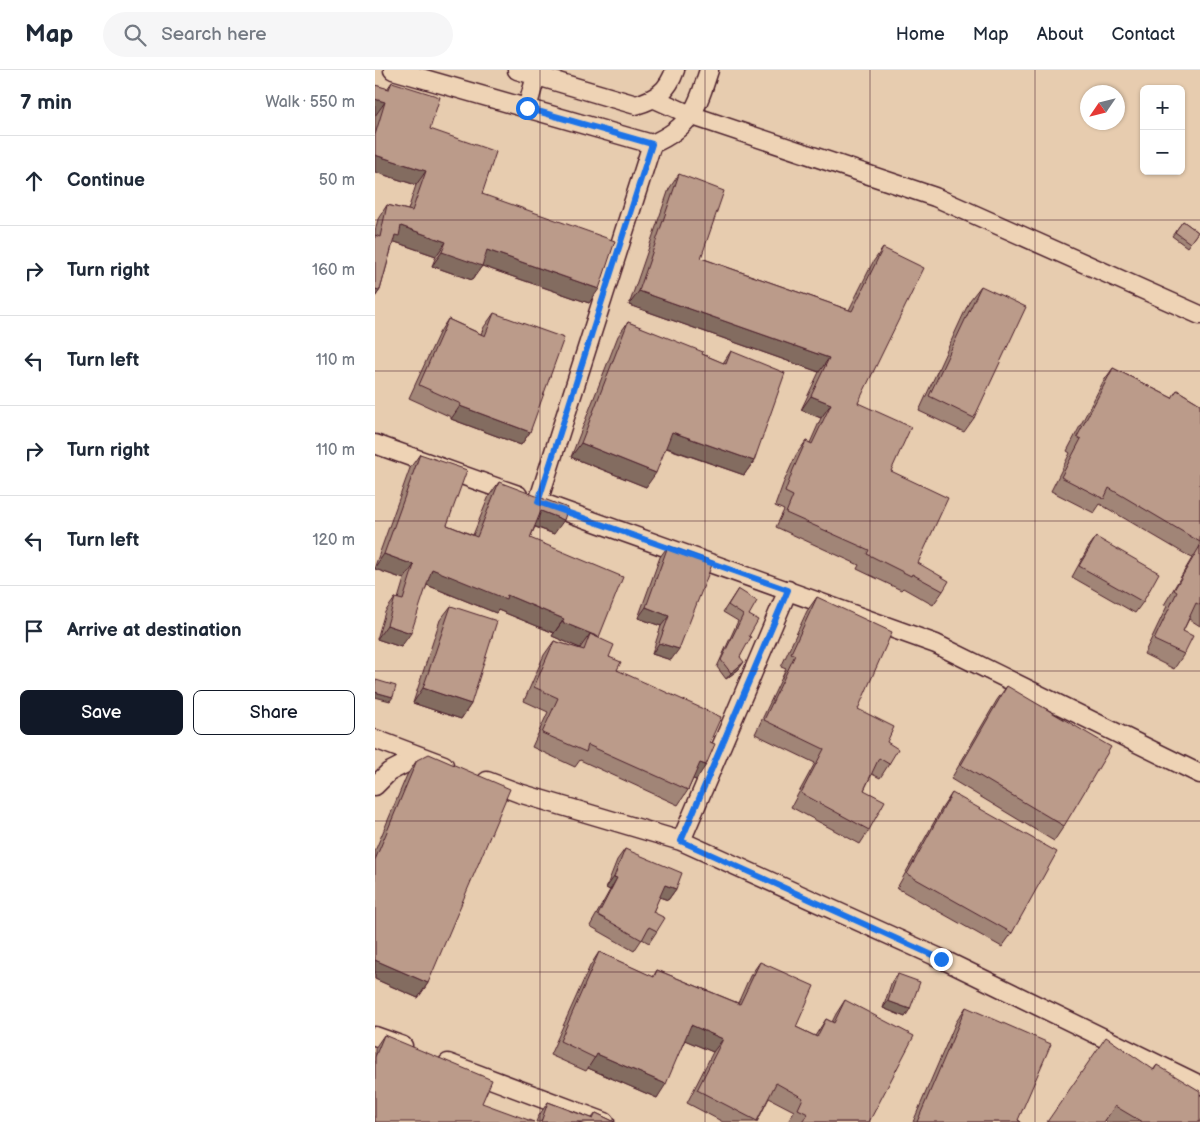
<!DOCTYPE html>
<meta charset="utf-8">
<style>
:root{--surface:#fff;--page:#f6f6f7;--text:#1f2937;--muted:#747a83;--line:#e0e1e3;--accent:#111827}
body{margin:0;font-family:"Balsamiq Sans",sans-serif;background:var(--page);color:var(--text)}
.controls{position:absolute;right:15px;top:15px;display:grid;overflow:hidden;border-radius:8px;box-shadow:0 1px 4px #0004}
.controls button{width:45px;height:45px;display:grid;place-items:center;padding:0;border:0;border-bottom:1px solid var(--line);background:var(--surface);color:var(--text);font:25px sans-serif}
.compass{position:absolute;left:705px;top:15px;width:45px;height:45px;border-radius:50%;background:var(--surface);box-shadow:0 1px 4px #0004;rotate:235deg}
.stop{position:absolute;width:15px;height:15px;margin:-11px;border:4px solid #1a73e8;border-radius:50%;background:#fff}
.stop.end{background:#1a73e8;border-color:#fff;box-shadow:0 1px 5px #0008}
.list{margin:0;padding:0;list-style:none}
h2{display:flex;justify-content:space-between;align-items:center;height:65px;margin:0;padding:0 20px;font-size:21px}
h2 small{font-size:16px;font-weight:400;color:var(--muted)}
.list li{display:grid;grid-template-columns:32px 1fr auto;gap:15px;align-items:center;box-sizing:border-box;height:90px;padding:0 20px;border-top:1px solid var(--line)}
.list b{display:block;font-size:19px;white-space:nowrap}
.list em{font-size:16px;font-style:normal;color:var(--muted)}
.actions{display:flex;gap:10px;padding:15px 20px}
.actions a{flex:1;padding:11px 0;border:1px solid var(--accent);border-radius:8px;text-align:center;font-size:18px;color:var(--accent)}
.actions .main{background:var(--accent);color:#fff}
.icon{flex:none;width:28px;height:28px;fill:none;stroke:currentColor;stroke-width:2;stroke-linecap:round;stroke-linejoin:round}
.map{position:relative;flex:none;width:825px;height:1052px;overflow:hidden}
header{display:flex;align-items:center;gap:30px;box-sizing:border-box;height:70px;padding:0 25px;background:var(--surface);border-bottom:1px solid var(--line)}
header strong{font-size:24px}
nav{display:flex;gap:28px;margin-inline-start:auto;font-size:18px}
.search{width:350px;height:45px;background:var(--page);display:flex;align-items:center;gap:12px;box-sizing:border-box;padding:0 18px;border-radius:28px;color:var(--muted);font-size:19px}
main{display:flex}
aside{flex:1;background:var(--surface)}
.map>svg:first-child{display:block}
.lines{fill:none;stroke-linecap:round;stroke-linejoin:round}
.minor-casing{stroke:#4a1f2b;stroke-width:21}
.minor{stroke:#eed3b5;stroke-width:18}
.wall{fill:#a18577;stroke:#4a1f2b}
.shaded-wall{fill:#836c61;stroke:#4a1f2b}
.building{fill:#bb9b8a;stroke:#4a1f2b}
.route{stroke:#1a73e8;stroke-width:6}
.grid{fill:none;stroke:#4a1f2b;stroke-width:1;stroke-opacity:0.55}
</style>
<header>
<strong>Map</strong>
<div class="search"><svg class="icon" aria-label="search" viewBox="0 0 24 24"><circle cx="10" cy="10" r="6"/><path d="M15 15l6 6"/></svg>Search here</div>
<nav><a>Home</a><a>Map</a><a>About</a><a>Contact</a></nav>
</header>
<main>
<aside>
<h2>7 min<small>Walk · 550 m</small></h2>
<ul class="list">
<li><svg class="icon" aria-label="ahead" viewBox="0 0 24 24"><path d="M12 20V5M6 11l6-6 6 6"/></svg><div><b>Continue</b></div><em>50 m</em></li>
<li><svg class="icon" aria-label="right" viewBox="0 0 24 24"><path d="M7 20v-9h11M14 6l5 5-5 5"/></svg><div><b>Turn right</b></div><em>160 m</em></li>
<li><svg class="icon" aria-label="left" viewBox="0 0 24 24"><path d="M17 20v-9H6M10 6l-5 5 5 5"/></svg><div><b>Turn left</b></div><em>110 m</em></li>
<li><svg class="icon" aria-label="right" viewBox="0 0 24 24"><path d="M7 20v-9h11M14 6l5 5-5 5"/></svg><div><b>Turn right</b></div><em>110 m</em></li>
<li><svg class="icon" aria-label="left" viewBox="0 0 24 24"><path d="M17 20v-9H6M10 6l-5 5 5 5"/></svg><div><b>Turn left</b></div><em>120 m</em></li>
<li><svg class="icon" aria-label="arrive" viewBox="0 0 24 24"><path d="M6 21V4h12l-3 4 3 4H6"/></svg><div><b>Arrive at destination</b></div></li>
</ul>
<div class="actions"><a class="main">Save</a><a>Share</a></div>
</aside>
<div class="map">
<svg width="825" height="1052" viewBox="0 0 825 1052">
<rect width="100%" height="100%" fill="#e7ccaf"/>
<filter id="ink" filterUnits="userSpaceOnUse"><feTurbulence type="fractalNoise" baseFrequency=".02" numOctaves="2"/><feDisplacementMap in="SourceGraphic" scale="10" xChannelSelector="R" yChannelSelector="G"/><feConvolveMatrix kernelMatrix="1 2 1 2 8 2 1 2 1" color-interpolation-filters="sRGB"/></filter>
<g filter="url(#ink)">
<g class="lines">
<!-- minor casing -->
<g class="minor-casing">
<path id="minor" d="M 18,0 L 277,74 C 316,57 322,38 334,0
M 142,0 L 261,35 C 281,29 293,21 300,0
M 280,29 L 318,46 L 560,127 L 825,245
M 152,38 L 161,6
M 0,374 L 143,425
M 163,432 L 277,74
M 170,434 L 561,574 L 825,704
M 0,669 L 69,695
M 112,711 L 144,723 L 306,771 L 567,889 L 825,1015
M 0,716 L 14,702 L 45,686
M 306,771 L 413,520
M 0,966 L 28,976
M 73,993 L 230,1052"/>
</g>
<!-- minor -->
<use href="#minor" class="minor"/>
</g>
<!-- wall -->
<path class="wall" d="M 17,12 L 107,124 L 214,233 L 107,196 L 97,210 L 57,196 L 61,186 L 20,172 L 17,176 L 5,220 L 0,227 L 0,161 L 3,149 L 12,135 L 33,140 L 41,115 L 0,102 L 0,15 L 12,19 Z
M 304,104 L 326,188 L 474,240 L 498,192 L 508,178 L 483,333 L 516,401 L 543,493 L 568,521 L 558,535 L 528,518 L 526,520 L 482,499 L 484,495 L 401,457 L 409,440 L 400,436 L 408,414 L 421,385 L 431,371 L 435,373 L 446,348 L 426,340 L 444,302 L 254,235 L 294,119 Z
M 808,151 L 823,162 L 812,177 L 797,166 Z
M 606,216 L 599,348 L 589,362 L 544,341 L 595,230 Z
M 119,243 L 155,362 L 146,375 L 76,349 L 76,347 L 34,328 L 64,263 L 73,249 L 106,264 L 109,257 Z
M 253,252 L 348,293 L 356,281 L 379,391 L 369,405 L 291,378 L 271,417 L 196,387 L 243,266 Z
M 738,298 L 797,328 L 802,320 L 825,334 L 825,556 L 814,549 L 808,561 L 809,584 L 799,599 L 769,584 L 792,536 L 789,535 L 817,488 L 725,434 L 719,443 L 676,421 L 695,383 L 692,381 L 728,312 Z
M 45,384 L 72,455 L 98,465 L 114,426 L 124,412 L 179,464 L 160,457 L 155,468 L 223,568 L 242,600 L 335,672 L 321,710 L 318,709 L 313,720 L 303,735 L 205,690 L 200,697 L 157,677 L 173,642 L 149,631 L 169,585 L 179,571 L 205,579 L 205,578 L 177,566 L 179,563 L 123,540 L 121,543 L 52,515 L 26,577 L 2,569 L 10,542 L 20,528 L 23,529 L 29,509 L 0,499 L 0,496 L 35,398 Z
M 721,467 L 768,532 L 760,543 L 697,507 L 713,478 Z
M 293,476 L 296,590 L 277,584 L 286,556 L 263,548 L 285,487 Z
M 363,519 L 374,545 L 374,566 L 365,587 L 364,599 L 351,609 L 342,597 L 363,551 L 348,542 Z
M 442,527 L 483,639 L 512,672 L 514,694 L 505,708 L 497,704 L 489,720 L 494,760 L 485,774 L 416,737 L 440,693 L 380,664 L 411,599 L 406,597 L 432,541 Z
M 76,536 L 96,634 L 86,649 L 38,633 L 65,550 Z
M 632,616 L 689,756 L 679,771 L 576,709 L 622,630 Z
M 42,690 L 53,913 L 43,928 L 0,909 L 0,781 L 32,705 Z
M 577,723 L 637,863 L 627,877 L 522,818 L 567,738 Z
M 250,779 L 301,819 L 293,830 L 284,827 L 278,842 L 282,861 L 274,873 L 267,869 L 259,881 L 215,856 L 235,820 L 231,818 L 242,790 Z
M 224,882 L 278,907 L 282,900 L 363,933 L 375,906 L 385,892 L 421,957 L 440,966 L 451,949 L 457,952 L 461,944 L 470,930 L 494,1052 L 413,1052 L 419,1041 L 394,1028 L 382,1052 L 348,1052 L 312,1033 L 338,982 L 310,970 L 282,1028 L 213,998 L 211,1001 L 175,985 L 215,896 Z
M 523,904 L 530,947 L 508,938 L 517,911 Z
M 591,937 L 643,1050 L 646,1052 L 538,1052 L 581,952 Z
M 9,965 L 107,1033 L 0,1052 L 0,978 Z
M 782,995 L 825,1052 L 732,1052 L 730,1050 L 672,1052 L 778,1000 Z
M 173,1032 L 217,1048 L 221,1043 L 240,1052 L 161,1052 L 163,1047 Z"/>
<!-- shaded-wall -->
<path class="shaded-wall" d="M 0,29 L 10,32 L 0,46 Z
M 0,85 L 51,101 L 41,115 L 0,102 Z
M 26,156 L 71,172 L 61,186 L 20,172 L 14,180 L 10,179 Z
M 112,180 L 224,219 L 214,233 L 107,196 L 97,210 L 57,196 L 67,182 Z
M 0,219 L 5,220 L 0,227 Z
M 264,221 L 454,288 L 444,302 L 254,235 Z
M 436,326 L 456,334 L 446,348 L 426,340 Z
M 85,336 L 155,362 L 146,375 L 76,349 Z
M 297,362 L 379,391 L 369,405 L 287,376 Z
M 206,373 L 281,403 L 271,417 L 196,387 Z
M 166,441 L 189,450 L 179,464 L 156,455 Z
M 9,484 L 39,495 L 29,509 L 0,499 L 0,497 Z
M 57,499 L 132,525 L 189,549 L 179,563 L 123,540 L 121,543 L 47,513 Z
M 271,537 L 294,546 L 286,556 L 263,548 Z
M 187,552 L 224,567 L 214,581 L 215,564 L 205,578 L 177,566 Z
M 12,555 L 36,563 L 26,577 L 2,569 Z
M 284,573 L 304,579 L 296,590 L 277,584 Z
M 369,592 L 364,599 L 351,609 L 356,603 Z
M 48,618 L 96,634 L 86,649 L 38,633 Z
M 0,622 L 18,627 L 15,631 L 0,627 Z
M 325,693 L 331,695 L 321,710 L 315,708 Z
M 239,807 L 242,808 L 235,820 L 231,818 Z
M 290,815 L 301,819 L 293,830 L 282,826 Z
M 0,890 L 53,913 L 43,928 L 0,909 Z
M 513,931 L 535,939 L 530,947 L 508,938 Z
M 316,955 L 348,969 L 338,982 L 307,969 Z
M 222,984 L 291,1014 L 282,1028 L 213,998 Z"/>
<!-- building -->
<path class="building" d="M 17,12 L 65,27 L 55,59 L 121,82 L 107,124 L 240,171 L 224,219 L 112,180 L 107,196 L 67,182 L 71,172 L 26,156 L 24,166 L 20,165 L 5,220 L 0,219 L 0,165 L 5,167 L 12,135 L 37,141 L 51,101 L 0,85 L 0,65 L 10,32 L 0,29 L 0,15 L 14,19 Z
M 304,104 L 349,121 L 326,188 L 477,241 L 508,178 L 549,198 L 483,333 L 536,357 L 516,401 L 573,428 L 543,493 L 574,511 L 568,521 L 537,504 L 536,506 L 492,484 L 494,480 L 411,443 L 418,426 L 410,422 L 418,400 L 431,371 L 437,374 L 456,334 L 436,326 L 454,288 L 264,221 Z
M 808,151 L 823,162 L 815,173 L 800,162 Z
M 606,216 L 651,237 L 599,348 L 554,326 Z
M 119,243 L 189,268 L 155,362 L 85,336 L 86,334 L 44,315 L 73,249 L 110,266 Z
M 253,252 L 328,282 L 327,284 L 351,294 L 356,281 L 410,303 L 379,391 L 297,362 L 281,403 L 206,373 Z
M 738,298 L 797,328 L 802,320 L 825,334 L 825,472 L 734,418 L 729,429 L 686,407 L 706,369 L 702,367 Z
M 45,384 L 92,400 L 72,455 L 102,467 L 124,412 L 193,438 L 189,450 L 166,441 L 155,468 L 248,507 L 224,567 L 187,552 L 189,549 L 132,525 L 131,529 L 57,499 L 36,563 L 12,555 L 20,528 L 28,530 L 39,495 L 9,484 Z
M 721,467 L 784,503 L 768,532 L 704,496 Z
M 293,476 L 338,492 L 304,579 L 284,573 L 294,546 L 271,537 Z
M 825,476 L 825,535 L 821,533 L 808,561 L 818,566 L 809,584 L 779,570 L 802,522 L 799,520 Z
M 363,519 L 382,531 L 374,545 L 383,550 L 374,566 L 376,567 L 365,587 L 369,592 L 356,603 L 346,590 L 368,545 L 353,535 Z
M 442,527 L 517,562 L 483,639 L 519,657 L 512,672 L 523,679 L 514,694 L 504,688 L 489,720 L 510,731 L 494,760 L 426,723 L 449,679 L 389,650 L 420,585 L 416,583 Z
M 76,536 L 122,551 L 96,634 L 48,618 Z
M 215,564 L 239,575 L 234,587 L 246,592 L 242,600 L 346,647 L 335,672 L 340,674 L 331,695 L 325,693 L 313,720 L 213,675 L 211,682 L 167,663 L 183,628 L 159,617 L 179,571 L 209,580 Z
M 1,610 L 21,616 L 18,627 L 0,622 L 0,615 Z
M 632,616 L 736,677 L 689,756 L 586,695 Z
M 54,684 L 135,719 L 53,913 L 0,890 L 0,790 L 42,690 Z
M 577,723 L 682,782 L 637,863 L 532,804 Z
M 250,779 L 307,803 L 301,819 L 290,815 L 278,842 L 290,848 L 282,861 L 274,857 L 267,870 L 223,845 L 242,808 L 239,807 Z
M 224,882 L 279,907 L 282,900 L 365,934 L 385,892 L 439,916 L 421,957 L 442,967 L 451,949 L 459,953 L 470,930 L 539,966 L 494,1052 L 426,1052 L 433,1044 L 423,1039 L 428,1028 L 401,1013 L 382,1051 L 322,1020 L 348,969 L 316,955 L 291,1014 L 222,984 L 220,988 L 185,971 Z
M 523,904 L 545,912 L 535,939 L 513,931 Z
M 591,937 L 676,974 L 643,1050 L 646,1052 L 542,1052 Z
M 9,965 L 117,1010 L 107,1033 L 159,1052 L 0,1052 L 0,987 Z
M 731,967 L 779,1000 L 782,995 L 825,1021 L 825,1052 L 767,1052 L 740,1036 L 729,1052 L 672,1052 Z
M 173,1032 L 218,1049 L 221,1043 L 240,1052 L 166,1052 Z"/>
</g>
<g class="lines" filter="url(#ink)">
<!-- route -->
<path class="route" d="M 152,38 L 277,74 L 163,432 L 413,520 L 306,771 L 566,889"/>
</g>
<!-- grid -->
<path class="grid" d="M 165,0 L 165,1052M 330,0 L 330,1052M 495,0 L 495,1052M 660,0 L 660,1052M 0,150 L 825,150M 0,301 L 825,301M 0,451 L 825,451M 0,601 L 825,601M 0,751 L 825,751M 0,902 L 825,902"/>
</svg>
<div class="controls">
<button>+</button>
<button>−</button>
</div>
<svg class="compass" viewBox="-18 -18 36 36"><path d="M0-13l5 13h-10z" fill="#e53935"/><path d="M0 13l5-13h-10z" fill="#747a83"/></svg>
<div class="stop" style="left:152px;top:38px"></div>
<div class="stop end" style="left:566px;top:889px"></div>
</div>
</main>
